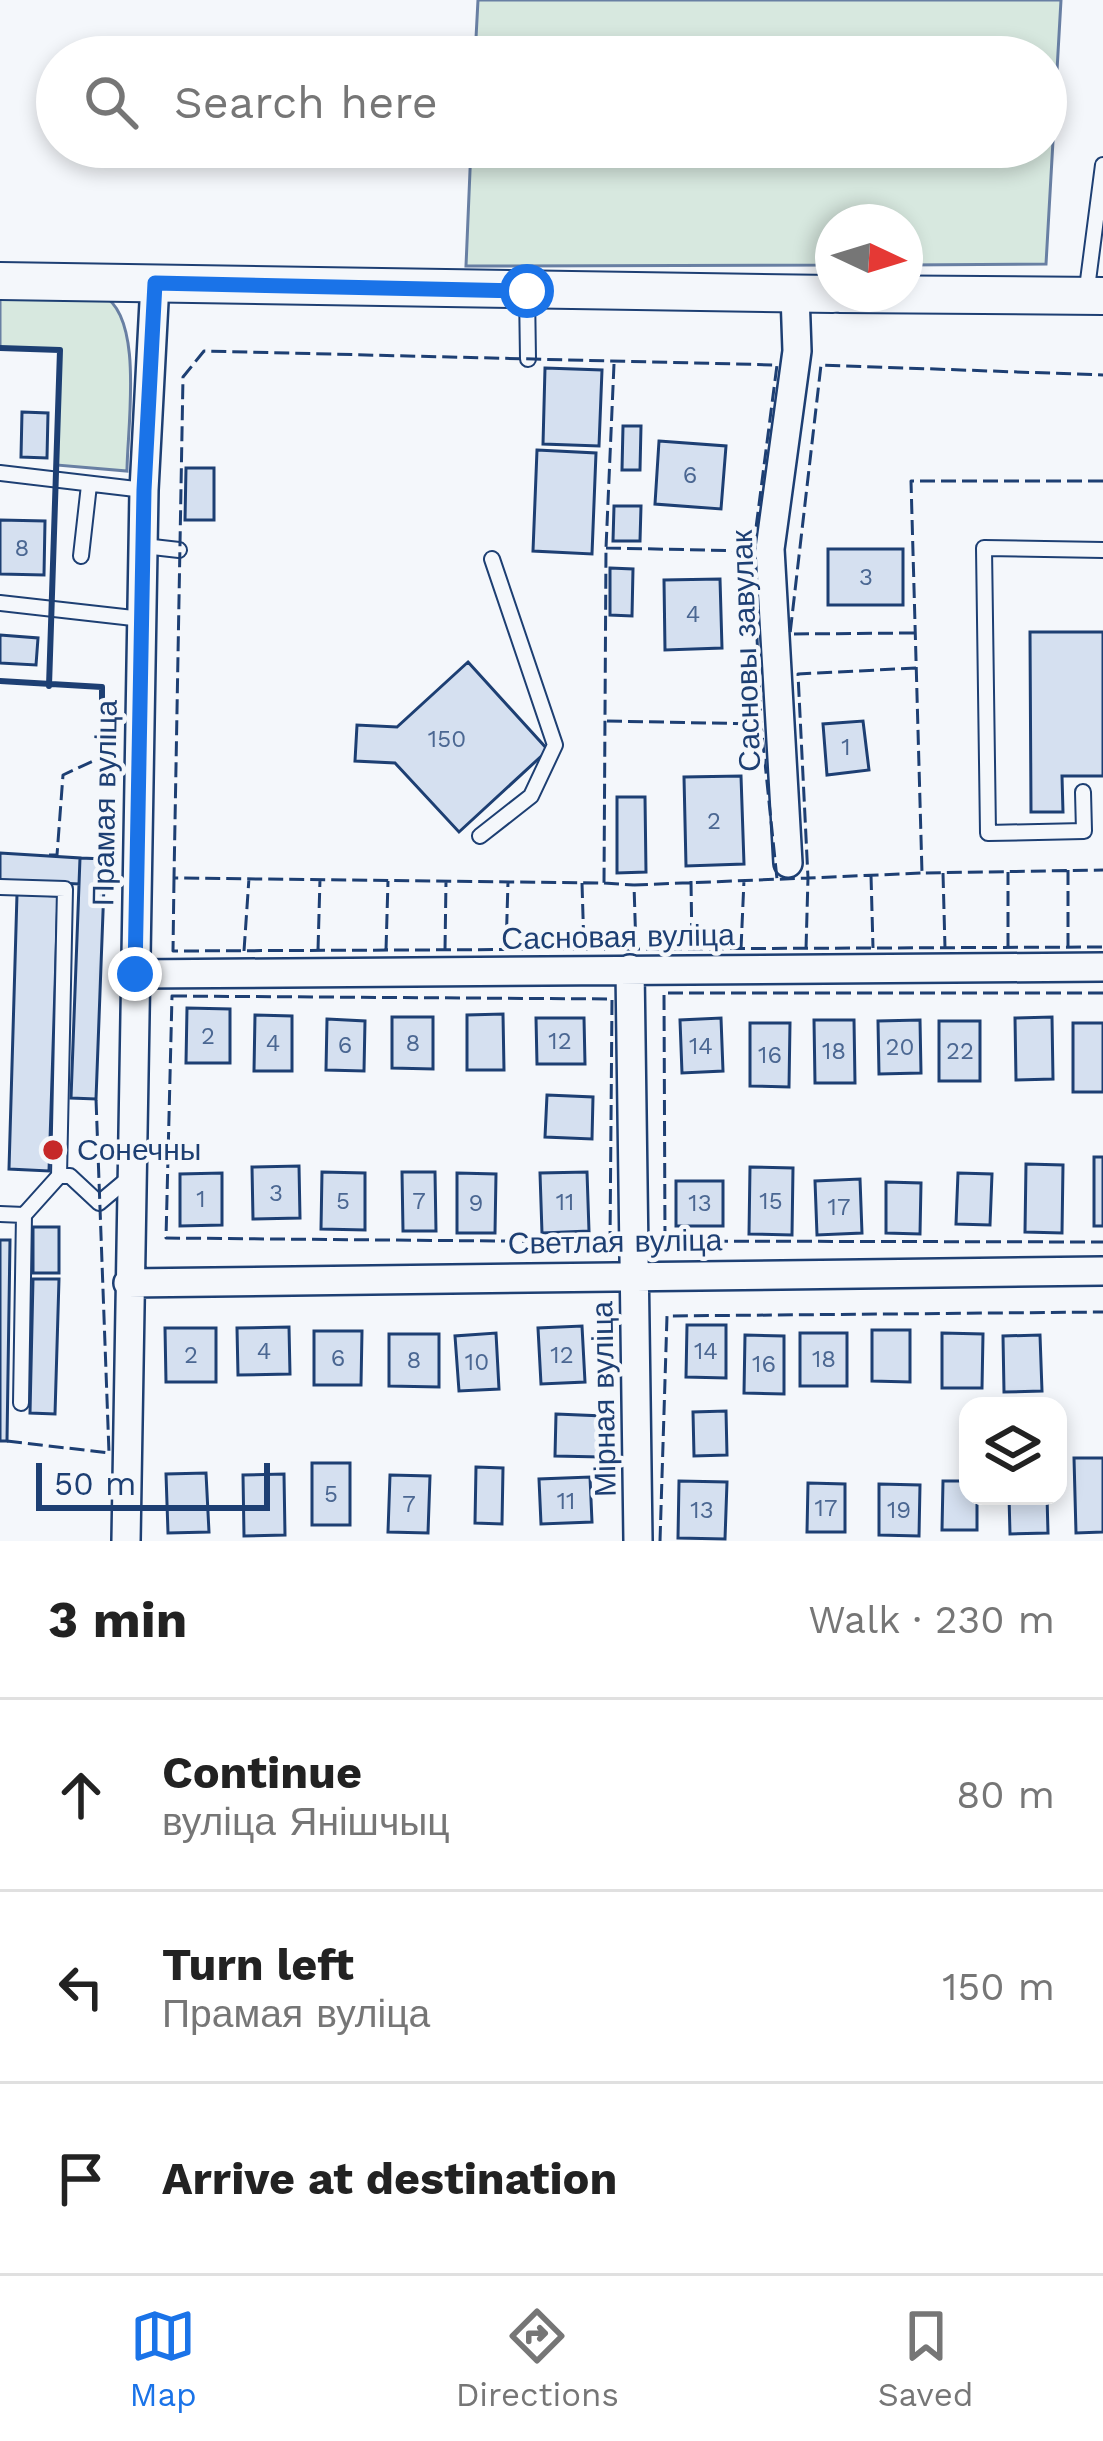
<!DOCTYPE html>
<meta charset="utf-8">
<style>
:root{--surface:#fff;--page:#f6f6f6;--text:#222;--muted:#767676;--line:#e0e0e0;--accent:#1a73e8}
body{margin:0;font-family:"Work Sans",sans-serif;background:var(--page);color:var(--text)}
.controls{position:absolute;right:36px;bottom:36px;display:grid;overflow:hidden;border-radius:24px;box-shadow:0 6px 18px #0003}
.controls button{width:108px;height:108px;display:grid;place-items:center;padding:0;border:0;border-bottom:3px solid var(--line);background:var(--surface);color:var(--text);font:60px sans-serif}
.compass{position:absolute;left:815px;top:204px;width:108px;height:108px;border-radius:50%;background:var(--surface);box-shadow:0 6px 18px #0003;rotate:94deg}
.scale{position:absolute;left:36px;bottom:30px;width:234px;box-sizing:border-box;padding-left:12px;border:6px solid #1d3f73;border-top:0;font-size:33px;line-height:42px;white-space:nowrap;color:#1d3f73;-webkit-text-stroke:9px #f4f7fb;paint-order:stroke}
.stop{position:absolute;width:36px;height:36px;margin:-27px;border:9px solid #1a73e8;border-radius:50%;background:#fff}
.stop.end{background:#1a73e8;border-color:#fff;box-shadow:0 3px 12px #0008}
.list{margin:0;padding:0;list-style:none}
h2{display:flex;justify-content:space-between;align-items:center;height:156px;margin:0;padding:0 48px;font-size:51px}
h2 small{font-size:39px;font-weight:400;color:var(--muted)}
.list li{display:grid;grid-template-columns:78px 1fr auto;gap:36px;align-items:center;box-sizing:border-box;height:192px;padding:0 48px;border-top:3px solid var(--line)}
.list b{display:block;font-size:45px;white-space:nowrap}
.list p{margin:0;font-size:39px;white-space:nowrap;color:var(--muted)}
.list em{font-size:39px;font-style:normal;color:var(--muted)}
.icon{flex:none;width:66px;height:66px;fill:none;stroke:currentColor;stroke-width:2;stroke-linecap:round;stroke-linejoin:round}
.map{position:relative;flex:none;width:1103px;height:1541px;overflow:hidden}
.search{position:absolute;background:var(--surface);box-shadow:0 6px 18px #0003;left:36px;right:36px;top:36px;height:132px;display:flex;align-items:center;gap:30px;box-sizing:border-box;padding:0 42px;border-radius:66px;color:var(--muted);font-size:45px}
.sheet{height:732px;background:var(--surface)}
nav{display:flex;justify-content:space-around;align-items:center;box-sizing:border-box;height:168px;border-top:3px solid var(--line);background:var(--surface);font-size:33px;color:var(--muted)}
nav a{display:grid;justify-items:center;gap:6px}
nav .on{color:var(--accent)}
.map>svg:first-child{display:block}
.green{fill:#d7e8df;stroke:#687fa3;stroke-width:3}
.building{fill:#d5e0f0;stroke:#1d3f73;stroke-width:3}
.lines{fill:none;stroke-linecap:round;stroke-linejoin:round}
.service-casing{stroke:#1d3f73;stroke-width:18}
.minor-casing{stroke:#1d3f73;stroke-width:32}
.tertiary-casing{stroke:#1d3f73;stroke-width:40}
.service{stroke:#f4f7fb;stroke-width:14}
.minor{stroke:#f4f7fb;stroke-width:27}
.tertiary{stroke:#f4f7fb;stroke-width:36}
.fence{stroke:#1d3f73;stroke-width:3;stroke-dasharray:15 6;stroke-linecap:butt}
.wall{stroke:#1d3f73;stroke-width:6}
.route{stroke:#1a73e8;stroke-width:15}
.poi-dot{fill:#c62828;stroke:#f4f7fb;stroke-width:4.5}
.labels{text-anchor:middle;stroke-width:9;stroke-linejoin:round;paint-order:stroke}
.number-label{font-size:24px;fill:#4b6792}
.street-label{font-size:30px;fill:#1d3f73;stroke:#f4f7fb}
.poi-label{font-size:30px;fill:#1d3f73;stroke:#f4f7fb;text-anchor:start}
</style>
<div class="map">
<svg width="1103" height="1541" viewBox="0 0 1103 1541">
<rect width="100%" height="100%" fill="#f4f7fb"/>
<!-- green -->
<path class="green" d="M 478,0 L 1061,0 L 1046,264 L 905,265 L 905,222 L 833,222 L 833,265 L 466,266 L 471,147 L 1046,147 L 1046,57 L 475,57 Z
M 0,291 C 23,291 84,286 102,295 C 145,316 127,429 127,471 L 56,465 L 60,350 L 0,348 Z"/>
<!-- building -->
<path class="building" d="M 545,368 L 602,370 L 599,446 L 543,444 Z
M 22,412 L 48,413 L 47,458 L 21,457 Z
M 623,426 L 641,426 L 640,470 L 622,470 Z
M 659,441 L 726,446 L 721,509 L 655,504 Z
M 537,450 L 596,453 L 592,554 L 533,551 Z
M 186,468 L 214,468 L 214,520 L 185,520 Z
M 614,506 L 641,506 L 640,541 L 613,541 Z
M 0,520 L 45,521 L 44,575 L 0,574 Z
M 828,549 L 903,549 L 903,605 L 828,605 Z
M 610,568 L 633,569 L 632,616 L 610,615 Z
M 720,579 L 722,648 L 665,650 L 664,580 Z
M 1030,632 L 1103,632 L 1103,776 L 1062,776 L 1063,812 L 1031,812 Z
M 0,635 L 38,638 L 36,665 L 0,663 Z
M 468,662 L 548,750 L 459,832 L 395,763 L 355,761 L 357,725 L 397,727 Z
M 863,721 L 869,770 L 827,775 L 823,724 Z
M 741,776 L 744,864 L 686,866 L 684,777 Z
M 617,797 L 645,797 L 646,872 L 617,873 Z
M 0,853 L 80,858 L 79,884 L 0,880 Z
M 80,858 L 105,859 L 96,1099 L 71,1098 Z
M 17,894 L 58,896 L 49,1171 L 9,1169 Z
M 187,1008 L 230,1009 L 230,1063 L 186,1063 Z
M 503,1014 L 504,1070 L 467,1070 L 467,1015 Z
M 255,1015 L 292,1016 L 292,1071 L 254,1071 Z
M 392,1017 L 433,1017 L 433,1069 L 392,1068 Z
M 1052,1017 L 1053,1079 L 1016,1080 L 1015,1018 Z
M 536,1018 L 584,1018 L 585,1064 L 537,1064 Z
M 721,1018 L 723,1071 L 682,1073 L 680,1020 Z
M 327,1019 L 365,1021 L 364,1071 L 326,1070 Z
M 814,1020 L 854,1020 L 855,1083 L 815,1083 Z
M 920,1020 L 921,1073 L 879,1074 L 878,1021 Z
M 939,1021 L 980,1021 L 980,1081 L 939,1081 Z
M 750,1023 L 790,1023 L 789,1087 L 750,1086 Z
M 1073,1023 L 1103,1023 L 1103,1092 L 1073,1092 Z
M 547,1095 L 593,1097 L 592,1139 L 545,1137 Z
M 1094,1157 L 1103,1157 L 1103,1226 L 1094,1226 Z
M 1026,1164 L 1063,1165 L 1062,1233 L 1025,1232 Z
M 299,1166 L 300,1218 L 253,1219 L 252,1167 Z
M 750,1167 L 793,1168 L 792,1235 L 749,1234 Z
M 322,1172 L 365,1173 L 365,1230 L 321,1229 Z
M 402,1172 L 435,1172 L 436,1231 L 403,1231 Z
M 587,1172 L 589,1231 L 542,1233 L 540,1173 Z
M 222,1173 L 222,1225 L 180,1226 L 180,1174 Z
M 457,1173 L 496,1174 L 495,1233 L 457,1233 Z
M 958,1173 L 992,1174 L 990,1225 L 956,1224 Z
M 860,1179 L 862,1233 L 817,1235 L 815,1181 Z
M 676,1181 L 723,1181 L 723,1226 L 676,1226 Z
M 886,1182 L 921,1183 L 920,1234 L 886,1233 Z
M 33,1227 L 59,1227 L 59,1273 L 33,1273 Z
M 0,1240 L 10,1240 L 7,1441 L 0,1441 Z
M 33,1279 L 59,1279 L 55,1414 L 30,1413 Z
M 687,1325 L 726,1325 L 726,1378 L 686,1377 Z
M 582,1326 L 585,1382 L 541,1384 L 538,1328 Z
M 289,1327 L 290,1374 L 238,1375 L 237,1328 Z
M 165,1328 L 216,1328 L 216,1382 L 166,1382 Z
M 872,1330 L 910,1330 L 910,1382 L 872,1381 Z
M 314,1331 L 362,1331 L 361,1385 L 314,1385 Z
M 496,1333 L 499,1389 L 459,1391 L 455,1336 Z
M 800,1333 L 847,1333 L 847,1386 L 800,1386 Z
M 942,1333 L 983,1334 L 982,1388 L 942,1388 Z
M 389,1334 L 439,1334 L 439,1387 L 389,1386 Z
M 745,1335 L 784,1336 L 784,1394 L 744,1393 Z
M 1040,1335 L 1042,1391 L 1004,1392 L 1003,1336 Z
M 726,1411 L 727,1455 L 694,1456 L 693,1412 Z
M 556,1414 L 603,1416 L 601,1457 L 555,1456 Z
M 1074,1458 L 1103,1458 L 1103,1532 L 1076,1533 Z
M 312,1463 L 350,1463 L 350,1525 L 312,1525 Z
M 476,1467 L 503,1468 L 502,1524 L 475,1523 Z
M 206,1473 L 209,1532 L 168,1533 L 166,1474 Z
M 284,1474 L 285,1535 L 244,1536 L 243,1475 Z
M 390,1475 L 430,1476 L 428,1533 L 388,1532 Z
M 590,1477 L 592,1522 L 541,1524 L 539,1479 Z
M 679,1481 L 727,1482 L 725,1539 L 678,1538 Z
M 943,1481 L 968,1481 L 968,1496 L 977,1496 L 977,1530 L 942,1530 Z
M 808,1483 L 845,1484 L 845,1532 L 807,1532 Z
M 879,1484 L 920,1485 L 919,1536 L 879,1535 Z
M 1009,1496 L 1047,1496 L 1048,1533 L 1010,1534 Z"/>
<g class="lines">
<!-- service casing -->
<g class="service-casing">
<path id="service" d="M 527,291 L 528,359
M 1086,296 L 1103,165
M 0,473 L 144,490
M 144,546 L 179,550
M 81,556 L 89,485
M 0,603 L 142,619
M 1083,792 L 1084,831 L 988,833 L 984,548 L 1103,550
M 480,836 L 531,796 L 555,745 L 492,559
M 0,887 L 65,889 L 59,1176 L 24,1215
M 59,1176 L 70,1176 L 99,1203 L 130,1177
M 0,1214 L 24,1215 L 21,1403"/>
</g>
<!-- minor casing -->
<g class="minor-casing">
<path id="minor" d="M 788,863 L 770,549 L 797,351 L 795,294
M 630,969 L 638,1541
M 135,974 L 1103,967
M 128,1283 L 1103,1271
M 126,1541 L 144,490 L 155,283"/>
</g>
<!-- tertiary casing -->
<g class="tertiary-casing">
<path id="tertiary" d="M 0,281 L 833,294
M 840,294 L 1103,296"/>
</g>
<!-- service -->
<use href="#service" class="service"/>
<!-- minor -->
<use href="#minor" class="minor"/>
<!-- tertiary -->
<use href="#tertiary" class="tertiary"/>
<!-- fence -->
<path class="fence" d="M 614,364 L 606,548 L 604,883 L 174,878 L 183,377 L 204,351 L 777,365 L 753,551 L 761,724
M 1103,481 L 911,481 L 922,873 L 1103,870
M 606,548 L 753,551
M 914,633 L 790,634 L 821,365 L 1103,375
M 916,668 L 798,674 L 808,878 L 922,873
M 607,721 L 761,724 L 777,879
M 49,855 L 57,855 L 63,775 L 102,757
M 1068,870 L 1068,947
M 943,873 L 945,948
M 871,875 L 873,948
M 174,878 L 173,951 L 1103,947
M 691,881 L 692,949
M 582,883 L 584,949
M 604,883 L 634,885
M 1008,948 L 1008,872
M 636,949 L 634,885 L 808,878 L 806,949
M 741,949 L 744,880
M 318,950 L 320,879
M 386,950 L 388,881
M 445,950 L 446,881
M 506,950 L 508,882
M 244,951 L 249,878
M 1103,993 L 664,993 L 665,1241 L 1103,1242
M 172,996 L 612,999 L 610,1242 L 166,1238 Z
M 7,1441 L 109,1453 L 96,1099
M 660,1541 L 667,1316 L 1103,1312"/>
<!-- wall -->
<path class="wall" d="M 0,348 L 60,350 L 49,686
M 0,681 L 102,687 L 102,757"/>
</g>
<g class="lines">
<!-- route -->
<path class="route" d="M 135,974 L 144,490 L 155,283 L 527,291"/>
</g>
<!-- markers -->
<circle class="poi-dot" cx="53" cy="1150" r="12"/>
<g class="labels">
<!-- number labels -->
<g class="number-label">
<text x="690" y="483">6</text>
<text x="22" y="556">8</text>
<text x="866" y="585">3</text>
<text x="693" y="622">4</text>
<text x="447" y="747">150</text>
<text x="846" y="755">1</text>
<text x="714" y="829">2</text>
<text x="208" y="1044">2</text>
<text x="560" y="1049">12</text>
<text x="273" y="1051">4</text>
<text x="413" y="1051">8</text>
<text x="345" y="1053">6</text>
<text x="701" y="1054">14</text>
<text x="900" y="1055">20</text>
<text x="834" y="1059">18</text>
<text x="960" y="1059">22</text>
<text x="770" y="1063">16</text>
<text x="276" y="1201">3</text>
<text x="201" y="1207">1</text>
<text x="343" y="1209">5</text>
<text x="419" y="1209">7</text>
<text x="771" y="1209">15</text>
<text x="565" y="1210">11</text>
<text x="476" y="1211">9</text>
<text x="700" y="1211">13</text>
<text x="839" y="1215">17</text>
<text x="264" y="1359">4</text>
<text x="706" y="1359">14</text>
<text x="191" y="1363">2</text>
<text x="562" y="1363">12</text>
<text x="338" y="1366">6</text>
<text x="824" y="1367">18</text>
<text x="414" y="1368">8</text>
<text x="477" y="1370">10</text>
<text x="764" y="1372">16</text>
<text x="331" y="1502">5</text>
<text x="566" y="1509">11</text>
<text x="409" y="1512">7</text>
<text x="826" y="1516">17</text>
<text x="702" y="1518">13</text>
<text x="899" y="1518">19</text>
</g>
<!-- street labels -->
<g class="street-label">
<text transform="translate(746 651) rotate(-92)" y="10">Сасновы завулак</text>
<text transform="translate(105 803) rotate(-89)" y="10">Прамая вуліца</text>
<text transform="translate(618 937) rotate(-1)" y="10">Сасновая вуліца</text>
<text transform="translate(615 1242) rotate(-1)" y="10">Светлая вуліца</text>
<text transform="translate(604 1399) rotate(-91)" y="10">Мірная вуліца</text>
</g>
<!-- poi labels -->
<g class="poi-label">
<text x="77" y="1160">Сонечны</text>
</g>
</g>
</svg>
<div class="controls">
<button><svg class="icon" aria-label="layers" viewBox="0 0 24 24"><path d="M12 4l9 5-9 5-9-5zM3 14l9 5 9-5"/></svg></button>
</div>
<svg class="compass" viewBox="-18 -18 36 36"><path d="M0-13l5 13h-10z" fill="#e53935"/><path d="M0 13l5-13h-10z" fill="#767676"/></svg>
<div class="scale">50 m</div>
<div class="stop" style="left:527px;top:291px"></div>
<div class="stop end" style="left:135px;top:974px"></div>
<div class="search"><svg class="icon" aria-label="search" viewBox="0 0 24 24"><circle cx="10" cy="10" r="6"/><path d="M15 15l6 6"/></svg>Search here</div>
</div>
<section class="sheet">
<h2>3 min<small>Walk · 230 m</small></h2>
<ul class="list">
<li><svg class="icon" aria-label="ahead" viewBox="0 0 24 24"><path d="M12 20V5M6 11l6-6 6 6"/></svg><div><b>Continue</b><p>вуліца Янішчыц</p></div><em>80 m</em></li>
<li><svg class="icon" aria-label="left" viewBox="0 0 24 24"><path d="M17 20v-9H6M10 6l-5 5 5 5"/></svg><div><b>Turn left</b><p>Прамая вуліца</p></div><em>150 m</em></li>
<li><svg class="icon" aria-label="arrive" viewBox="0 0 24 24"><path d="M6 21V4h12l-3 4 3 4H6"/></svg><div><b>Arrive at destination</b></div></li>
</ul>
</section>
<nav>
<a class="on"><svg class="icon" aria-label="map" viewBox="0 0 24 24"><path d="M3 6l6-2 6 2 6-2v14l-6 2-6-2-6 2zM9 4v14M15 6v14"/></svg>Map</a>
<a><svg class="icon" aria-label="directions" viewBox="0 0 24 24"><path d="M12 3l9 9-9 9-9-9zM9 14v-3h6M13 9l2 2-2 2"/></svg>Directions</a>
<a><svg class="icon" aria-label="saved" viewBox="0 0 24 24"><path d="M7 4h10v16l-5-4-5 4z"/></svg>Saved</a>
</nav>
